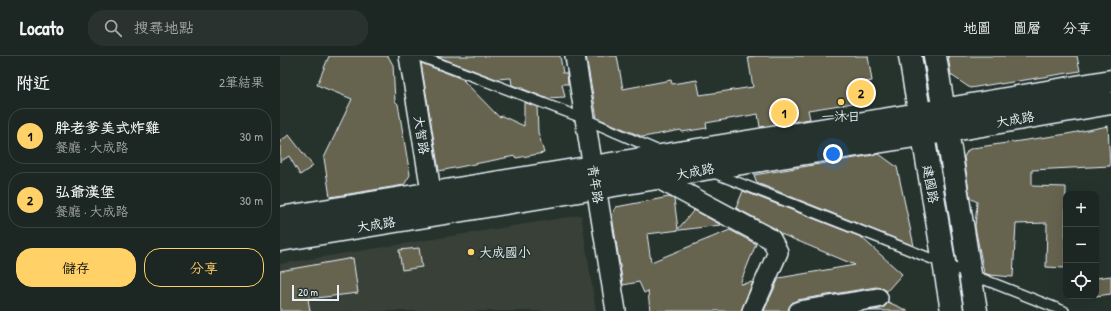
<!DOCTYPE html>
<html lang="zh-TW">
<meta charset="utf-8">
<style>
:root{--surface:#1c2622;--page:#29322f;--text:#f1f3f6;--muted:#a0a5a5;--line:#3a4340;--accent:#ffd166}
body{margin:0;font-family:"Patrick Hand","LXGW WenKai TC",sans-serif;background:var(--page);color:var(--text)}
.controls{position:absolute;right:12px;bottom:12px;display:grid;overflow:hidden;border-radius:8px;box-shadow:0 4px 16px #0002}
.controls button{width:36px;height:36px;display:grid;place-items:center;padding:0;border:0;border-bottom:1px solid var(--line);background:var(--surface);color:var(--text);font:20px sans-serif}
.scale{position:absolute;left:12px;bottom:10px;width:47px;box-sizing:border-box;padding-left:4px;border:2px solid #e8f1f8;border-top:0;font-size:11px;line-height:14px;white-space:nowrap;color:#e8f1f8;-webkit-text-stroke:3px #26332d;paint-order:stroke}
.you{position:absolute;left:553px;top:98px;width:14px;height:14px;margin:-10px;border:3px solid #fff;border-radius:50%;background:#1a73e8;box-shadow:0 0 0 6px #1a73e833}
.badge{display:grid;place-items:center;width:26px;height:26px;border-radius:50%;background:var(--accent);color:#111;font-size:13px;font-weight:700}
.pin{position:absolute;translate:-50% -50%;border:2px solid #fff;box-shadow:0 1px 4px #0006}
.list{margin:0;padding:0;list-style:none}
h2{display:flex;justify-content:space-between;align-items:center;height:52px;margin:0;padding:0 16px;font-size:17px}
h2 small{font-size:13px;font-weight:400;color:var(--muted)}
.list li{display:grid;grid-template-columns:26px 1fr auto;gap:12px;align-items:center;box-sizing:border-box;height:56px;margin:0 8px 8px;padding:0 8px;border:1px solid var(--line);border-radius:16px}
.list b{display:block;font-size:15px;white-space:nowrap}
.list p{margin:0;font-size:13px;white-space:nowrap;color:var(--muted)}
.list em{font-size:13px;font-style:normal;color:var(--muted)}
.actions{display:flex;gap:8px;padding:12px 16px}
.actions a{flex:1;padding:9px 0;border:1px solid var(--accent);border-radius:16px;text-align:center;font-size:14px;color:var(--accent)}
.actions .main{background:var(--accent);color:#111}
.icon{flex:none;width:22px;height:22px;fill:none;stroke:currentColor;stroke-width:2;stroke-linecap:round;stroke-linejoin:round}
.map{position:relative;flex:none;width:831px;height:255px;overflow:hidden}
header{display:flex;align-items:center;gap:24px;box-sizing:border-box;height:56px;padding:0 20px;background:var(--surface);border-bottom:1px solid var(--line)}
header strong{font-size:19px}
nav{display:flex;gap:22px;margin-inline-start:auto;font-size:14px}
.search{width:280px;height:36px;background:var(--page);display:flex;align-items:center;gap:10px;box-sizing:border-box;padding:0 14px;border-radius:16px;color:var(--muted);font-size:15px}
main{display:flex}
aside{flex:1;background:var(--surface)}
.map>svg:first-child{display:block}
.built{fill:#394138}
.building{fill:#666350;stroke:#e8f1f8}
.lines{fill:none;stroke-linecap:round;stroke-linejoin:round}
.lane-casing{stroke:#e8f1f8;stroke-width:12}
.street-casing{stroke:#e8f1f8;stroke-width:22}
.secondary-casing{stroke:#e8f1f8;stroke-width:25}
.lane{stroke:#26332d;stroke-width:9}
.street{stroke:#26332d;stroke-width:19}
.secondary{stroke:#26332d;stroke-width:22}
.poi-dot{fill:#ffd166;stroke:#26332d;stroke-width:1.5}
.labels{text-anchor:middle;stroke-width:3;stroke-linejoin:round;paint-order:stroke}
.poi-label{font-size:13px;fill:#e8f1f8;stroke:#26332d}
.street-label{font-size:13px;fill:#e8f1f8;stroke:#26332d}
</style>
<header>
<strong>Locato</strong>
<div class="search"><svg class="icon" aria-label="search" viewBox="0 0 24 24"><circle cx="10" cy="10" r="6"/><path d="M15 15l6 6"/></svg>搜尋地點</div>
<nav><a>地圖</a><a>圖層</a><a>分享</a></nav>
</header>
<main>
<aside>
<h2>附近<small>2筆結果</small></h2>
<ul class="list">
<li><span class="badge">1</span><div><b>胖老爹美式炸雞</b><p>餐廳 · 大成路</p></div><em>30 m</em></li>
<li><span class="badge">2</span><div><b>弘爺漢堡</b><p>餐廳 · 大成路</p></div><em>30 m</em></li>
</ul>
<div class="actions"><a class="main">儲存</a><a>分享</a></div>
</aside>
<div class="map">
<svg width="831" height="255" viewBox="0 0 831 255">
<rect width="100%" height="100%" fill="#26332d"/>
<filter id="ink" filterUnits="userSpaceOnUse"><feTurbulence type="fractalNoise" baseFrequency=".025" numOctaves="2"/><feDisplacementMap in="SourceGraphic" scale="8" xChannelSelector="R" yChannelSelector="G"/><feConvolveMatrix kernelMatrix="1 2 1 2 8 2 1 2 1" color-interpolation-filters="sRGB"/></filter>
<g filter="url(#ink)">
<!-- built -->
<path class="built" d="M 301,159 L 316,255 L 0,255 L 0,208 Z"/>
<!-- building -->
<path class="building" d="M 49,0 L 108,0 L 113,9 L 115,45 L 118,48 L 130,119 L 124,129 L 50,141 L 44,102 L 72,43 L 37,29 Z
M 156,0 L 280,0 L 283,17 L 287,17 L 288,28 L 282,28 L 285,41 L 266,42 L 243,33 L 243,31 L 238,31 L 232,29 L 231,22 L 216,23 Z
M 306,0 L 337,0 L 343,33 L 391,24 L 392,28 L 417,24 L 420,39 L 473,31 L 468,1 L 477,0 L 588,0 L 592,25 L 570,29 L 573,47 L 528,54 L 530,63 L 480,71 L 478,58 L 426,67 L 427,72 L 402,76 L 401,74 L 363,81 L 317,62 Z
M 668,0 L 797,0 L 800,15 L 720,28 L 720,27 L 690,32 L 671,19 Z
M 141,7 L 185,24 L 183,24 L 219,61 L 222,60 L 244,70 L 244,46 L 257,51 L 258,76 L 264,97 L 236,102 L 235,100 L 159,115 Z
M 828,70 L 830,110 L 752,114 L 752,130 L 786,131 L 785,212 L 766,211 L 767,167 L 736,168 L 733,221 L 710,219 L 704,217 L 695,171 L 697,146 L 690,142 L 684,101 L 688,94 L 693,92 L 787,78 Z
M 9,79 L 33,110 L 20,119 L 9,100 L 0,106 L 0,85 Z
M 599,98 L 617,111 L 634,190 L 477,127 L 474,119 Z
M 463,135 L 581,181 L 622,218 L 607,235 L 602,232 L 596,231 L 517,244 L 512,247 L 509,251 L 508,255 L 484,255 L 499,222 L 575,209 L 501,178 L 496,173 L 456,152 Z
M 389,141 L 394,143 L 398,173 L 414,154 L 441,169 L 367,178 L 371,206 L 450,174 L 476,188 L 460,228 L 473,226 L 461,255 L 370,255 L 368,235 L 364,237 L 359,226 L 343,229 L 332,160 L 336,151 Z
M 139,192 L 142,211 L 122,214 L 119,194 Z
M 73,202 L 78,237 L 28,243 L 30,255 L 0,255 L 0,215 Z
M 831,220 L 831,238 L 816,240 L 816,222 Z
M 608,246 L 628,255 L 587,255 L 600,253 L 605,250 Z"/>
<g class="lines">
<!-- lane casing -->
<g class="lane-casing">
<path id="lane" d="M 139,0 L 305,63 L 379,95
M 434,117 L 784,255"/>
</g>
<!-- street casing -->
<g class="street-casing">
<path id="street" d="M 129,0 L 154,153
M 295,0 L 336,255
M 377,122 L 491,183 L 498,196 L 472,255
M 519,255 L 598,242"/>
</g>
<!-- secondary casing -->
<g class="secondary-casing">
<path id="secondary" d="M 630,0 L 672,255
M 655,0 L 696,255
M 0,162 L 639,58 L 831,25
M 0,184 L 377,122 L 424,113 L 667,75 L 831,47"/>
</g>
<!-- lane -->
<use href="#lane" class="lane"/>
<!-- street -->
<use href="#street" class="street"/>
<!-- secondary -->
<use href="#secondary" class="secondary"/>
</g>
</g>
<!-- markers -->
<g class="poi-dot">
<circle cx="561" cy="46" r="4"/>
<circle cx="191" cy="196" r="4"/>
</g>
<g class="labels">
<!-- poi labels -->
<g class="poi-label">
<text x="561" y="65">一沐日</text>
<text x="199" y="201" text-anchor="start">大成國小</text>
</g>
<!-- street labels -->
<g class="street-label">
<text transform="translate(735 63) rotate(-10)" y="5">大成路</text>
<text transform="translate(142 79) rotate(81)" y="5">大智路</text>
<text transform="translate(415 115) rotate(-11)" y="5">大成路</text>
<text transform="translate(316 128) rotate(81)" y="5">青年路</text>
<text transform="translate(651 128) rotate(80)" y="5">建國路</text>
<text transform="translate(96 168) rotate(-9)" y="5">大成路</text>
</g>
</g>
</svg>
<div class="controls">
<button>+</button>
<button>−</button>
<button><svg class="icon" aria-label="locate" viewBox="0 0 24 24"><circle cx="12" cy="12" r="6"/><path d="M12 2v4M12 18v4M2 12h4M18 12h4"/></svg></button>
</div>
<div class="scale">20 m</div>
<div class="you"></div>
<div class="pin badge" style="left:504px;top:57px">1</div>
<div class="pin badge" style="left:581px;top:37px">2</div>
</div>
</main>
